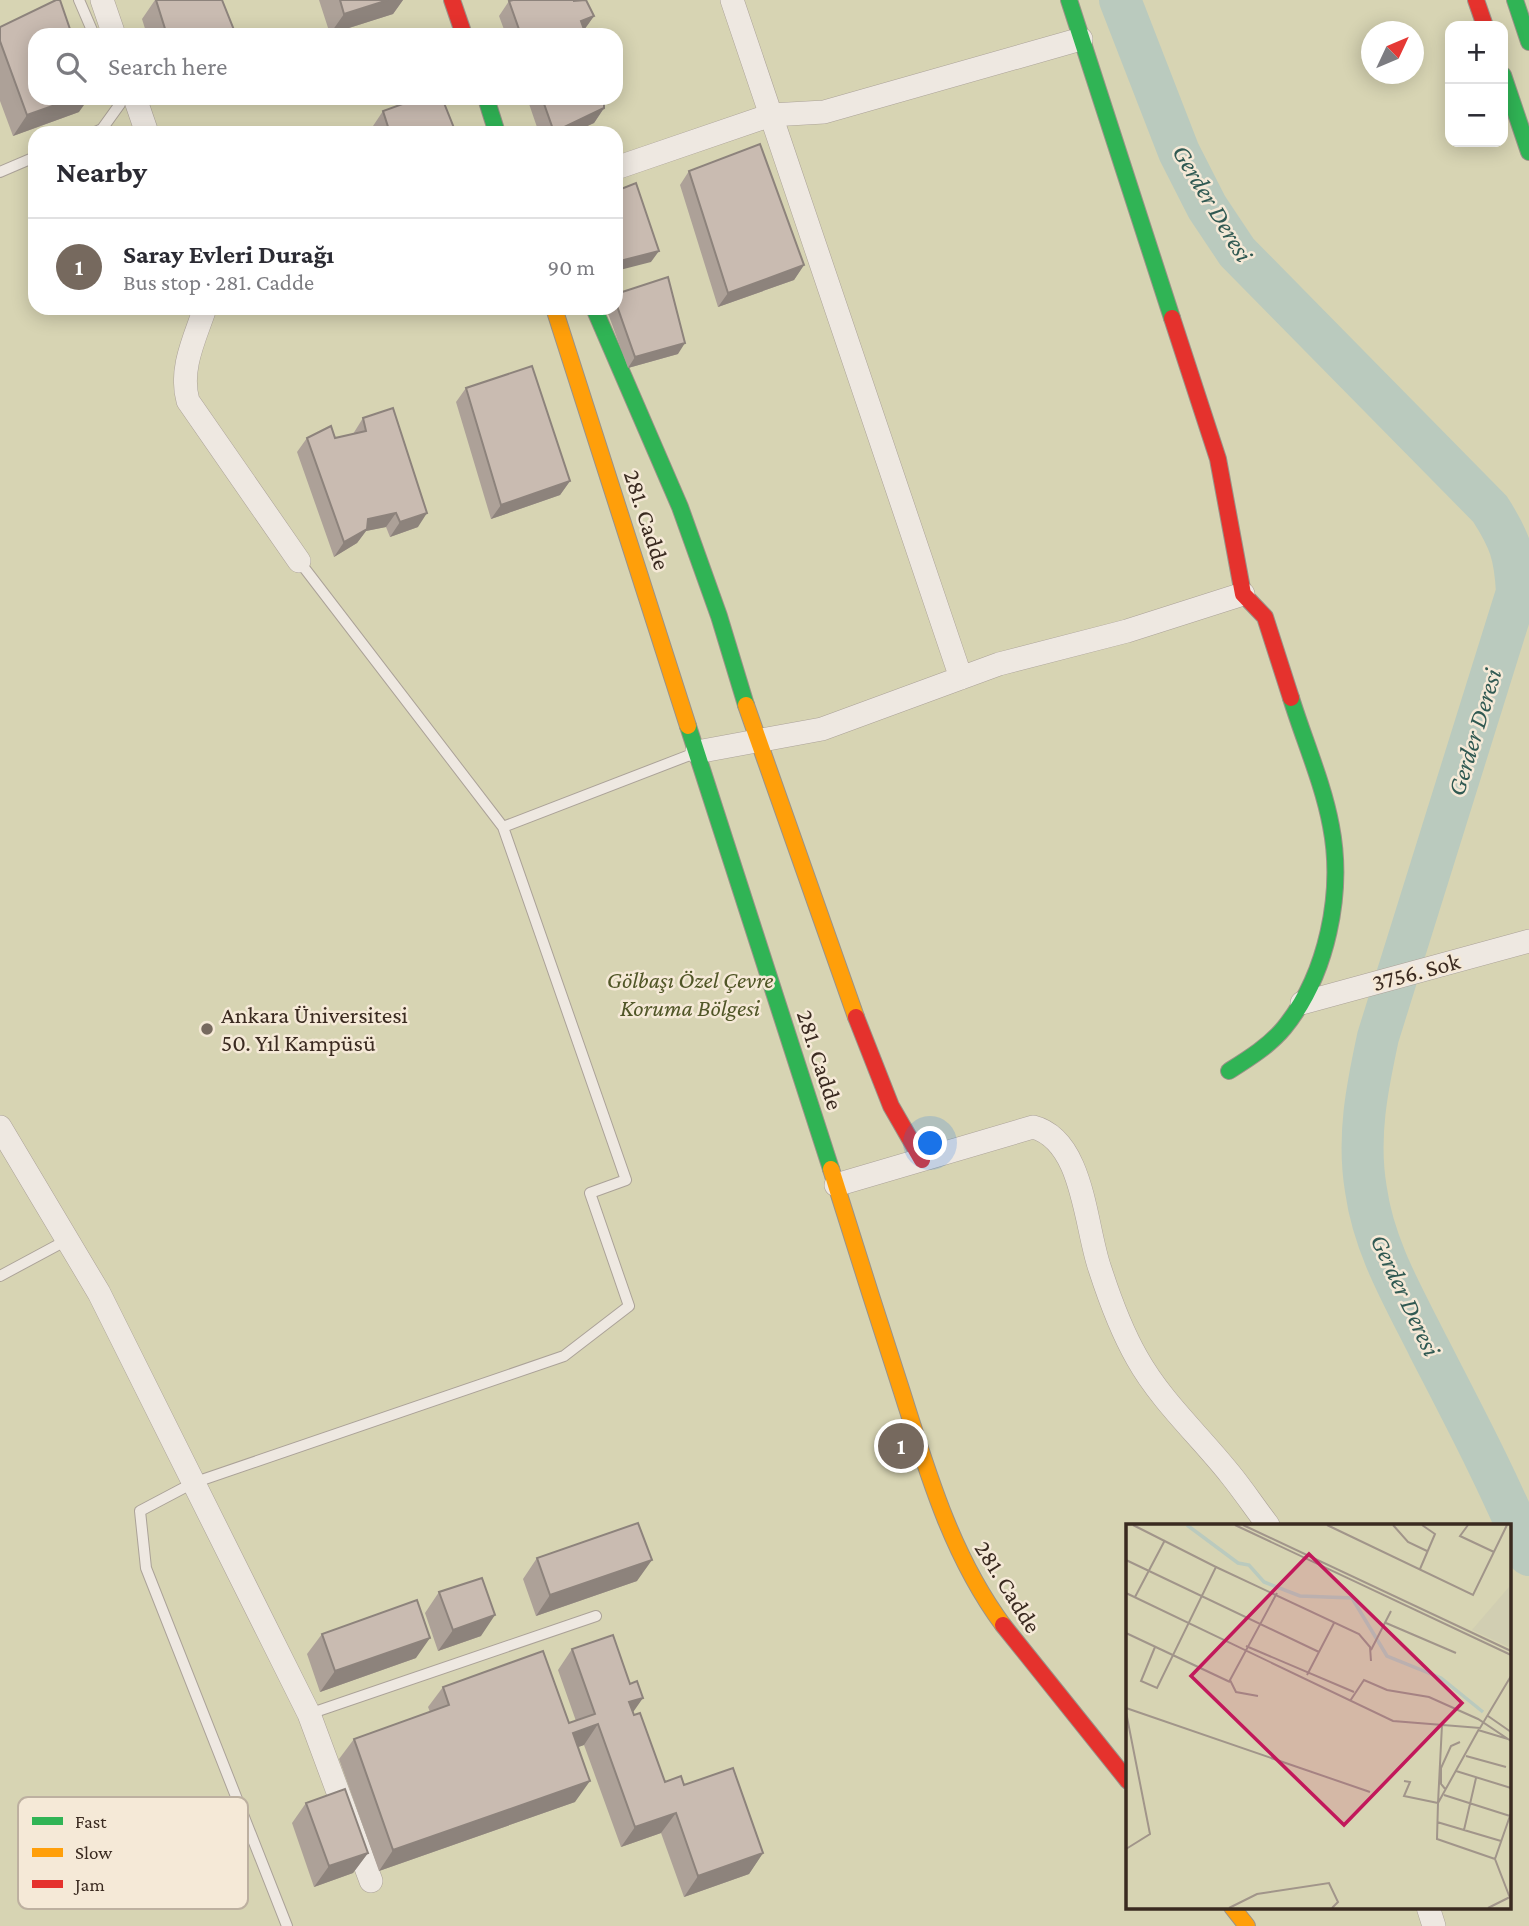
<!DOCTYPE html>
<meta charset="utf-8">
<style>
:root{--surface:#fff;--page:#f2f2f3;--text:#2b2b33;--muted:#7c7c81;--line:#e1e1e2;--accent:#76695e}
body{margin:0;font-family:"Crimson Pro",serif;background:var(--page);color:var(--text)}
.controls{position:absolute;right:21px;top:21px;display:grid;overflow:hidden;border-radius:14px;box-shadow:0 4px 18px #0003}
.controls button{width:63px;height:63px;display:grid;place-items:center;padding:0;border:0;border-bottom:2px solid var(--line);background:var(--surface);color:var(--text);font:35px sans-serif}
.compass{position:absolute;left:1361px;top:21px;width:63px;height:63px;border-radius:50%;background:var(--surface);box-shadow:0 4px 18px #0003;rotate:46deg}
.you{position:absolute;left:931px;top:1144px;width:24px;height:24px;margin:-18px;border:5px solid #fff;border-radius:50%;background:#1a73e8;box-shadow:0 0 0 10px #1a73e833}
.badge{display:grid;place-items:center;width:46px;height:46px;border-radius:50%;background:var(--accent);color:#fff;font-size:23px;font-weight:700}
.pin{position:absolute;translate:-50% -50%;border:4px solid #fff;box-shadow:0 2px 7px #0006}
.list{margin:0;padding:0;list-style:none}
h2{display:flex;justify-content:space-between;align-items:center;height:91px;margin:0;padding:0 28px;font-size:30px}
h2 small{font-size:23px;font-weight:400;color:var(--muted)}
.list li{display:grid;grid-template-columns:46px 1fr auto;gap:21px;align-items:center;box-sizing:border-box;height:98px;padding:0 28px;border-top:2px solid var(--line)}
.list b{display:block;font-size:26px;white-space:nowrap}
.list p{margin:0;font-size:23px;white-space:nowrap;color:var(--muted)}
.list em{font-size:23px;font-style:normal;color:var(--muted)}
.icon{flex:none;width:38px;height:38px;fill:none;stroke:currentColor;stroke-width:2;stroke-linecap:round;stroke-linejoin:round}
.map{position:relative;flex:none;width:1529px;height:1926px;overflow:hidden}
.search{position:absolute;background:var(--surface);box-shadow:0 4px 18px #0003;left:28px;top:28px;width:595px;height:77px;display:flex;align-items:center;gap:18px;box-sizing:border-box;padding:0 24px;border-radius:21px;color:var(--muted);font-size:26px}
.panel{position:absolute;background:var(--surface);box-shadow:0 4px 18px #0003;left:28px;top:126px;width:595px;height:189px;border-radius:21px}
.map>svg:first-child{display:block}
.green{fill:#d7d4b3;fill-rule:evenodd}
.lines{fill:none;stroke-linecap:round;stroke-linejoin:round}
.river{stroke:#bacabe;stroke-width:42}
.lane-casing{stroke:#aba298;stroke-width:12}
.street-casing{stroke:#aba298;stroke-width:24}
.fast-casing{stroke:#9a9288;stroke-width:18}
.slow-casing{stroke:#9a9288;stroke-width:18}
.jam-casing{stroke:#9a9288;stroke-width:18}
.lane{stroke:#eee8e1;stroke-width:10}
.street{stroke:#eee8e1;stroke-width:23}
.fast{stroke:#30b455;stroke-width:16}
.slow{stroke:#ff9f0a;stroke-width:16}
.jam{stroke:#e5322d;stroke-width:16}
.wall{fill:#ada198}
.shaded-wall{fill:#8d837c}
.building{fill:#c9bbb1;stroke:#8d837c;stroke-width:2}
.poi-dot{fill:#76695e;stroke:#f5e9d7;stroke-width:2.5}
.labels{text-anchor:middle;stroke-width:5;stroke-linejoin:round;paint-order:stroke}
.street-label{font-size:24px;fill:#3a2a20;stroke:#f5e9d7}
.park-label{font-size:24px;font-style:italic;fill:#505627;stroke:#f5e9d7}
.poi-label{font-size:24px;fill:#3a2a20;stroke:#f5e9d7;text-anchor:start}
.water-label{font-size:26px;font-style:italic;fill:#305952;stroke:#f5e9d7}
.inset-river{fill:none;stroke:#bacabe;stroke-width:3.5}
.inset-road{fill:none;stroke:#a1958a;stroke-width:2}
.view{fill:#c2185b;fill-opacity:0.15;stroke:#c2185b;stroke-width:3.5}
.inset-edge{fill:none;stroke:#3a2a20;stroke-width:3.5}
.key{fill:#f5e9d7;stroke:#bdb0a0;stroke-width:2}
.key-label{font-size:19px;fill:#3a2a20}
</style>
<div class="map">
<svg width="1529" height="1926" viewBox="0 0 1529 1926">
<rect width="100%" height="100%" fill="#e5ddd0"/>
<!-- green -->
<path class="green" d="M 0,0 L 1529,0 L 1529,1926 L 0,1926 ZM 1450,26 L 1503,26 L 1503,142 L 1450,142 ZM 1372,32 L 1414,32 L 1414,74 L 1372,74 ZM 35,35 L 616,35 L 616,98 L 35,98 ZM 35,133 L 616,133 L 616,308 L 35,308 ZM 1128,1525 L 1510,1525 L 1510,1907 L 1128,1907 Z"/>
<g class="lines">
<!-- river -->
<path class="river" d="M 1120,0 L 1179,152 L 1207,207 L 1237,252 L 1490,509 C 1510,540 1515,555 1517,592 L 1378,1037 C 1367,1088 1357,1137 1366,1190 C 1374,1247 1403,1296 1429,1348 C 1464,1416 1500,1484 1529,1555"/>
<!-- lane casing -->
<g class="lane-casing">
<path id="lane" d="M 79,0 L 94,35
M 93,133 L 102,129 L 120,104 L 118,98
M 0,172 L 35,157
M 503,827 L 695,753
M 0,1276 L 67,1240
M 309,1714 L 596,1616
M 287,1926 L 146,1568 L 140,1511 L 193,1483 L 564,1356 L 629,1306 L 590,1193 L 626,1180 L 503,827 L 299,561"/>
</g>
<!-- street casing -->
<g class="street-casing">
<path id="street" d="M 102,0 L 114,35
M 732,0 L 961,678
M 135,98 L 147,133
M 616,168 L 771,115 L 824,112 L 1081,39
M 205,308 C 195,338 179,369 188,401 L 299,561
M 697,752 L 822,729 L 999,664 L 1127,631 L 1243,594
M 1302,1003 L 1529,941
M 0,1127 L 99,1293 L 309,1714 L 371,1881
M 836,1185 L 1033,1127 C 1084,1140 1085,1227 1100,1269 C 1110,1300 1121,1330 1137,1358 C 1161,1401 1199,1435 1230,1474 C 1243,1490 1255,1508 1268,1525
M 1428,1907 L 1434,1926"/>
</g>
<!-- fast casing -->
<g class="fast-casing">
<path id="fast" d="M 1069,0 L 1172,318
M 1515,0 L 1529,42
M 1503,75 L 1529,152
M 486,98 L 497,133
M 594,308 L 680,507 L 719,616 L 746,705
M 688,726 L 831,1169
M 1229,1071 C 1248,1059 1269,1046 1284,1028 C 1327,975 1344,893 1331,826 C 1323,783 1304,740 1291,698"/>
</g>
<!-- slow casing -->
<g class="slow-casing">
<path id="slow" d="M 554,308 L 688,726
M 746,705 L 856,1017
M 831,1169 C 854,1243 878,1318 902,1392 C 928,1474 952,1556 1003,1625
M 1232,1907 L 1247,1926"/>
</g>
<!-- jam casing -->
<g class="jam-casing">
<path id="jam" d="M 452,0 L 464,35
M 1476,0 L 1485,26
M 1172,318 L 1218,459 L 1243,594 L 1265,617 L 1291,698
M 856,1017 L 891,1106 L 922,1160
M 1003,1625 L 1128,1781"/>
</g>
<!-- lane -->
<use href="#lane" class="lane"/>
<!-- street -->
<use href="#street" class="street"/>
<!-- fast -->
<use href="#fast" class="fast"/>
<!-- slow -->
<use href="#slow" class="slow"/>
<!-- jam -->
<use href="#jam" class="jam"/>
</g>
<!-- wall -->
<path class="wall" d="M 155,0 L 222,0 L 236,35 L 147,35 L 142,19 Z
M 319,0 L 403,0 L 393,14 L 330,34 Z
M 509,1 L 594,16 L 584,30 L 586,35 L 506,35 L 499,16 Z
M 0,27 L 79,112 L 13,136 L 0,101 Z
M 527,98 L 608,98 L 604,103 L 604,108 L 594,123 L 572,133 L 539,133 Z
M 383,111 L 456,133 L 369,133 L 369,132 Z
M 689,171 L 804,265 L 794,280 L 718,307 L 680,185 Z
M 616,294 L 678,354 L 628,368 L 606,308 L 616,308 Z
M 466,388 L 570,481 L 560,495 L 491,519 L 456,402 Z
M 363,418 L 418,527 L 390,537 L 386,527 L 366,531 L 357,543 L 334,557 L 297,452 L 307,438 L 335,438 L 353,434 Z
M 537,1558 L 637,1581 L 536,1616 L 523,1579 Z
M 439,1592 L 481,1636 L 438,1651 L 425,1613 Z
M 322,1634 L 416,1658 L 320,1692 L 307,1654 Z
M 572,1649 L 633,1712 L 665,1782 L 684,1785 L 763,1853 L 749,1874 L 684,1897 L 661,1833 L 621,1847 L 584,1745 L 578,1747 L 575,1802 L 379,1871 L 339,1759 L 354,1739 L 430,1712 L 428,1707 L 443,1687 L 569,1723 L 576,1721 L 558,1670 Z
M 306,1803 L 368,1853 L 353,1873 L 314,1887 L 292,1823 Z"/>
<!-- shaded-wall -->
<path class="shaded-wall" d="M 388,0 L 403,0 L 393,14 L 330,34 L 344,14 Z
M 594,16 L 584,30 L 581,21 Z
M 75,98 L 89,98 L 79,112 L 13,136 L 27,115 Z
M 604,108 L 594,123 L 572,133 L 553,133 Z
M 659,251 L 651,262 L 616,271 L 616,262 Z
M 804,265 L 794,280 L 718,307 L 728,293 Z
M 685,343 L 678,354 L 628,368 L 635,357 Z
M 570,481 L 560,495 L 491,519 L 501,505 Z
M 396,513 L 386,527 L 366,531 L 357,543 L 334,557 L 344,542 L 368,519 Z
M 427,513 L 418,527 L 390,537 L 400,522 Z
M 652,1560 L 637,1581 L 536,1616 L 550,1595 Z
M 495,1615 L 481,1636 L 438,1651 L 453,1630 Z
M 430,1638 L 416,1658 L 320,1692 L 335,1671 Z
M 643,1698 L 629,1718 L 629,1702 Z
M 598,1724 L 584,1745 L 559,1754 L 573,1733 Z
M 590,1781 L 575,1802 L 379,1871 L 393,1850 Z
M 676,1813 L 661,1833 L 621,1847 L 635,1827 Z
M 368,1853 L 353,1873 L 314,1887 L 329,1866 Z
M 763,1853 L 749,1874 L 684,1897 L 698,1876 Z"/>
<!-- building -->
<path class="building" d="M 56,0 L 60,0 L 72,35 L 35,35 L 35,98 L 75,98 L 27,115 L 0,41 L 0,27 Z
M 156,0 L 222,0 L 236,35 L 167,35 Z
M 340,0 L 388,0 L 344,14 Z
M 513,0 L 574,0 L 574,1 L 586,0 L 594,16 L 581,21 L 586,35 L 521,35 L 509,1 Z
M 419,98 L 442,98 L 456,133 L 390,133 L 383,111 Z
M 542,98 L 604,98 L 604,108 L 554,132 Z
M 760,144 L 804,265 L 728,293 L 689,171 Z
M 636,183 L 659,251 L 616,262 L 616,191 Z
M 668,277 L 685,343 L 635,357 L 616,303 L 616,294 Z
M 532,366 L 570,481 L 501,505 L 466,388 Z
M 393,408 L 427,513 L 400,522 L 396,513 L 368,519 L 367,529 L 344,542 L 307,438 L 331,426 L 335,438 L 366,431 L 363,418 Z
M 638,1523 L 652,1560 L 550,1595 L 537,1558 Z
M 482,1578 L 495,1615 L 453,1630 L 439,1592 Z
M 417,1600 L 430,1638 L 335,1671 L 322,1634 Z
M 613,1635 L 630,1684 L 637,1681 L 643,1698 L 629,1702 L 634,1715 L 640,1713 L 665,1782 L 681,1776 L 684,1785 L 733,1768 L 763,1853 L 698,1876 L 676,1813 L 635,1827 L 598,1724 L 573,1733 L 590,1781 L 393,1850 L 354,1739 L 449,1705 L 443,1687 L 543,1651 L 569,1723 L 595,1714 L 572,1649 Z
M 345,1789 L 368,1853 L 329,1866 L 306,1803 Z"/>
<!-- markers -->
<circle class="poi-dot" cx="207" cy="1029" r="7"/>
<g class="labels">
<!-- street labels -->
<g class="street-label">
<text transform="translate(647 520) rotate(72)" y="8">281. Cadde</text>
<text transform="translate(1416 972) rotate(-15)" y="8">3756. Sok</text>
<text transform="translate(820 1060) rotate(72)" y="8">281. Cadde</text>
<text transform="translate(1008 1587) rotate(58)" y="8">281. Cadde</text>
</g>
<!-- park labels -->
<g class="park-label">
<text x="690" y="988">Gölbaşı Özel Çevre<tspan x="690" dy="28">Koruma Bölgesi</tspan></text>
</g>
<!-- poi labels -->
<g class="poi-label">
<text x="221" y="1023">Ankara Üniversitesi<tspan x="221" dy="28">50. Yıl Kampüsü</tspan></text>
</g>
<!-- water labels -->
<g class="water-label">
<text transform="translate(1213 203) rotate(59)" y="9">Gerder Deresi</text>
<text transform="translate(1474 732) rotate(-73)" y="9">Gerder Deresi</text>
<text transform="translate(1406 1295) rotate(65)" y="9">Gerder Deresi</text>
</g>
</g>
<!-- overview -->
<g transform="translate(1126 1524)">
<rect width="385" height="385" fill="#e5ddd0"/>
<path d="M 0,1 L 385,1 L 385,384 L 0,384 Z" fill="#d7d4b3"/>
<path d="M 385,46 L 385,124 L 346,106 L 383,63 Z" fill="#d1ceb2"/>
<path class="inset-river" d="M 61,1 L 112,39 L 123,41 L 138,58 L 174,72 L 226,74 L 261,132 L 315,154 L 357,188"/>
<path class="inset-road" d="M 7,1 L 90,43 L 31,164 L 15,157 L 29,123M 109,1 L 385,131M 117,1 L 385,127M 201,1 L 347,71 L 381,1M 267,1 L 282,18 L 301,27M 342,1 L 334,12 L 368,28M 0,36 L 193,128M 90,43 L 233,110 L 244,123 L 245,137M 294,45 L 309,10 L 296,1M 0,69 L 267,197 L 354,204 L 385,152M 9,73 L 39,16M 260,99 L 330,129M 0,109 L 104,158M 120,122 L 228,168M 245,126 L 265,87M 181,151 L 208,99M 132,172 L 110,168 L 104,156 L 151,69M 224,177 L 238,156 L 261,166 L 303,173 L 352,195 L 385,217M 0,184 L 244,268M 0,188 L 24,310 L 0,325M 362,192 L 385,208M 353,205 L 312,279 L 311,315 L 369,335M 352,206 L 382,215M 340,232 L 380,243M 330,247 L 385,264M 278,257 L 284,258 L 278,272 L 312,279 L 316,201M 320,266 L 315,260 L 315,244 L 325,222 L 334,218M 318,271 L 384,292M 311,298 L 375,317M 338,306 L 350,254M 384,374 L 369,335 L 385,289M 103,384 L 131,370 L 203,359 L 212,378 L 206,384M 362,384 L 384,373"/>
<path class="view" d="M 183,30 L 336,179 L 218,301 L 65,152 Z"/>
<rect width="385" height="385" class="inset-edge"/>
</g>
<!-- legend -->
<rect x="18" y="1797" width="230" height="112" rx="10" class="key"/>
<rect x="32" y="1817" width="31" height="8" fill="#30b455"/>
<rect x="32" y="1848" width="31" height="9" fill="#ff9f0a"/>
<rect x="32" y="1880" width="31" height="8" fill="#e5322d"/>
<g class="key-label">
<text x="75" y="1828">Fast</text>
<text x="75" y="1859">Slow</text>
<text x="75" y="1891">Jam</text>
</g>
</svg>
<div class="controls">
<button>+</button>
<button>−</button>
</div>
<svg class="compass" viewBox="-18 -18 36 36"><path d="M0-13l5 13h-10z" fill="#e53935"/><path d="M0 13l5-13h-10z" fill="#7c7c81"/></svg>
<div class="you"></div>
<div class="pin badge" style="left:901px;top:1446px">1</div>
<div class="search"><svg class="icon" aria-label="search" viewBox="0 0 24 24"><circle cx="10" cy="10" r="6"/><path d="M15 15l6 6"/></svg>Search here</div>
<section class="panel">
<h2>Nearby<small></small></h2>
<ul class="list">
<li><span class="badge">1</span><div><b>Saray Evleri Durağı</b><p>Bus stop · 281. Cadde</p></div><em>90 m</em></li>
</ul>
</section>
</div>
